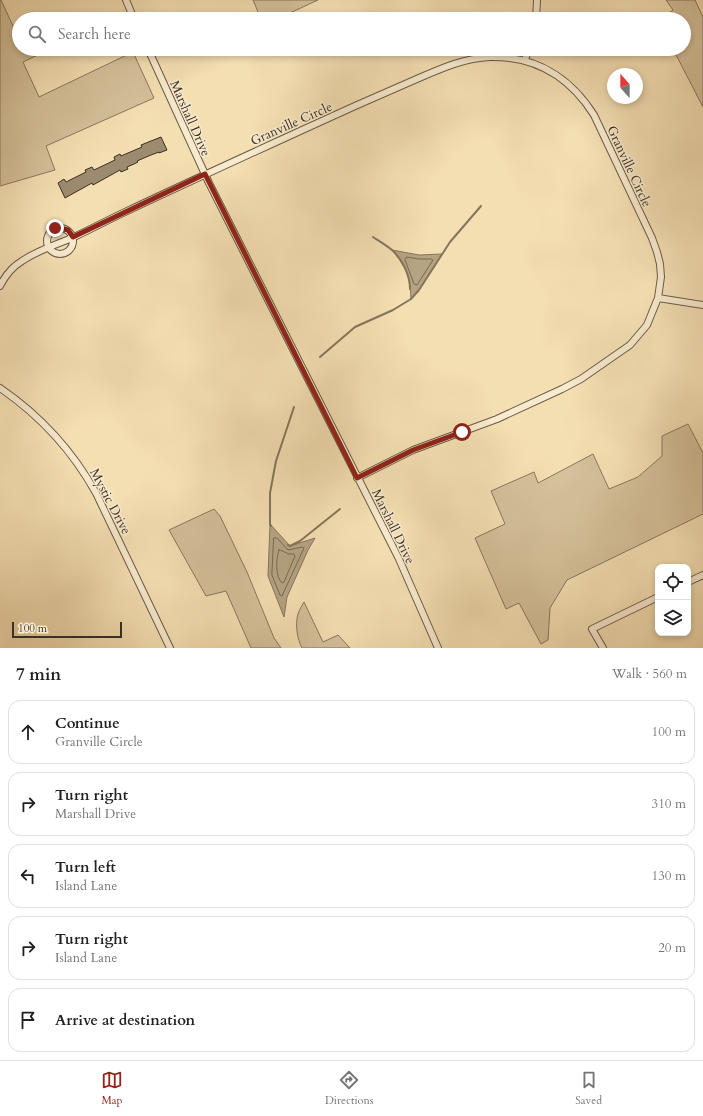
<!DOCTYPE html>
<meta charset="utf-8">
<style>
:root{--surface:#fff;--page:#f6f6f6;--text:#202124;--muted:#757577;--line:#e0e0e0;--accent:#8f2418}
body{margin:0;font-family:Cardo,serif;background:var(--page);color:var(--text)}
.controls{position:absolute;right:12px;bottom:12px;display:grid;overflow:hidden;border-radius:8px;box-shadow:0 2px 6px #0003}
.controls button{width:36px;height:36px;display:grid;place-items:center;padding:0;border:0;border-bottom:1px solid var(--line);background:var(--surface);color:var(--text);font:20px sans-serif}
.compass{position:absolute;left:607px;top:68px;width:36px;height:36px;border-radius:50%;background:var(--surface);box-shadow:0 2px 6px #0003;rotate:339deg}
.scale{position:absolute;left:12px;bottom:10px;width:110px;box-sizing:border-box;padding-left:4px;border:2px solid #3c2f23;border-top:0;font-size:11px;line-height:14px;white-space:nowrap;color:#3c2f23;-webkit-text-stroke:3px #f8eace;paint-order:stroke}
.stop{position:absolute;width:12px;height:12px;margin:-9px;border:3px solid #8f2418;border-radius:50%;background:#fff}
.stop.end{background:#8f2418;border-color:#fff;box-shadow:0 1px 4px #0008}
.list{margin:0;padding:0;list-style:none}
h2{display:flex;justify-content:space-between;align-items:center;height:52px;margin:0;padding:0 16px;font-size:17px}
h2 small{font-size:13px;font-weight:400;color:var(--muted)}
.list li{display:grid;grid-template-columns:26px 1fr auto;gap:12px;align-items:center;box-sizing:border-box;height:64px;margin:0 8px 8px;padding:0 8px;border:1px solid var(--line);border-radius:12px}
.list b{display:block;font-size:15px;white-space:nowrap}
.list p{margin:0;font-size:13px;white-space:nowrap;color:var(--muted)}
.list em{font-size:13px;font-style:normal;color:var(--muted)}
.icon{flex:none;width:22px;height:22px;fill:none;stroke:currentColor;stroke-width:2;stroke-linecap:round;stroke-linejoin:round}
.map{position:relative;flex:none;width:703px;height:648px;overflow:hidden}
.search{position:absolute;background:var(--surface);box-shadow:0 2px 6px #0003;left:12px;right:12px;top:12px;height:44px;display:flex;align-items:center;gap:10px;box-sizing:border-box;padding:0 14px;border-radius:22px;color:var(--muted);font-size:15px}
.sheet{height:412px;background:var(--surface)}
nav{display:flex;justify-content:space-around;align-items:center;box-sizing:border-box;height:56px;border-top:1px solid var(--line);background:var(--surface);font-size:11px;color:var(--muted)}
nav a{display:grid;justify-items:center;gap:2px}
nav .on{color:var(--accent)}
.map>svg:first-child{display:block}
.green{fill:#d5c19b;stroke:#88785f}
.water{fill:#b5a382;stroke:#85755c}
.lines{fill:none;stroke-linecap:round;stroke-linejoin:round}
.shore{stroke:#786952;stroke-width:1}
.stream{stroke:#85755c;stroke-width:2}
.building{fill:#9c8b6e;stroke:#3c2f23}
.minor-casing{stroke:#6a5b47;stroke-width:8}
.minor{stroke:#f8eace;stroke-width:6}
.route{stroke:#8f2418;stroke-width:5}
.labels{text-anchor:middle;stroke-width:3;stroke-linejoin:round;paint-order:stroke}
.street-label{font-size:13px;fill:#3c2f23;stroke:#f8eace}
</style>
<div class="map">
<svg width="703" height="648" viewBox="0 0 703 648">
<rect width="100%" height="100%" fill="#f4dfb3"/>
<filter id="stains"><feTurbulence type="fractalNoise" baseFrequency=".005" numOctaves="4"/><feColorMatrix values="0 0 0 0 .2 0 0 0 0 .09 0 0 0 0 .02 0 0 0 .5 -.17"/></filter>
<radialGradient id="worn" r=".72"><stop offset=".6" stop-color="#630" stop-opacity="0"/><stop offset="1" stop-color="#630" stop-opacity=".3"/></radialGradient>
<!-- green -->
<path class="green" d="M 0,0 L 1,0 L 13,26 L 19,24 L 19,49 L 50,49 L 23,62 L 39,97 L 133,52 L 154,98 L 46,146 L 55,170 L 0,186 Z
M 253,0 L 318,0 L 277,19 L 261,19 Z
M 666,0 L 695,0 L 703,17 L 703,107 L 673,49 L 684,49 L 684,19 L 661,19 L 673,10 Z
M 688,424 L 703,453 L 703,514 L 567,580 L 550,608 L 548,640 L 541,644 L 519,603 L 506,609 L 475,538 L 505,524 L 491,491 L 534,472 L 538,483 L 593,454 L 609,489 L 638,477 L 662,456 L 662,436 Z
M 214,509 L 220,516 L 247,572 L 274,638 L 281,648 L 251,648 L 226,591 L 206,596 L 169,530 Z
M 304,602 L 323,642 L 338,635 L 350,648 L 302,648 C 297,639 295,624 298,614 C 299,610 302,606 304,602 Z"/>
<!-- water -->
<path class="water" d="M 392,250 L 419,255 L 442,254 L 419,290 L 411,299 C 410,276 407,268 392,250 Z
M 270,524 L 290,546 L 315,538 L 308,550 L 287,597 L 284,617 L 268,576 Z"/>
<g class="lines">
<!-- shore -->
<path class="shore" d="M 407,257 L 419,259 L 431,259 L 433,260 L 417,285 L 414,284 L 405,260 Z
M 274,538 L 277,538 L 288,550 L 302,547 L 304,548 L 282,596 L 280,595 L 272,575 Z
M 279,550 C 284,550 286,555 294,554 L 295,556 L 284,582 L 282,583 C 275,576 276,559 279,550 Z"/>
<!-- stream -->
<path class="stream" d="M 373,237 C 379,241 386,245 392,250 C 402,259 410,275 410,289
M 320,357 L 355,327 L 393,310 L 411,299 L 419,290 L 450,242 L 481,206
M 271,526 L 270,524 L 270,493 L 276,461 L 294,407
M 288,545 L 290,546 L 300,541 L 340,509"/>
</g>
<!-- building -->
<path class="building" d="M 161,137 L 167,150 L 159,153 L 159,152 L 151,155 L 137,161 L 138,162 L 134,164 L 127,167 L 128,169 L 121,172 L 120,170 L 93,185 L 92,183 L 65,198 L 58,183 L 64,179 L 66,182 L 86,172 L 85,170 L 92,167 L 94,170 L 115,160 L 114,157 L 120,154 L 121,156 L 142,147 L 141,145 Z"/>
<g class="lines">
<!-- minor casing -->
<g class="minor-casing">
<path id="minor" d="M 126,0 L 134,19
M 536,19 L 537,0
M 148,49 L 209,183 L 399,559 L 438,648
M 525,61 L 528,49
M47 241a13 13 0 1 1 26 0a13 13 0 1 1-26 0Z
M 0,286 C 5,276 12,267 22,261 C 38,250 56,245 74,237 C 91,229 108,220 125,212 C 201,176 278,141 355,106 C 376,97 398,87 419,78 C 442,68 465,58 490,57 C 535,56 570,77 594,115 L 652,238 L 657,252 L 660,264 L 661,277 L 658,298 L 647,325 L 630,345 L 581,379 L 562,389 L 497,419 L 413,450 L 357,478
M 658,298 L 703,305
M 0,388 C 41,416 72,450 96,493 L 170,648
M 688,582 L 703,575
M 603,648 L 592,629 L 658,597"/>
</g>
<!-- minor -->
<use href="#minor" class="minor"/>
</g>
<g class="lines">
<!-- route -->
<path class="route" d="M 55,228 L 60,228 L 68,230 L 73,237 L 205,174 L 357,478 L 413,450 L 462,432"/>
</g>
<g class="labels">
<!-- street labels -->
<g class="street-label">
<text transform="translate(191 118) rotate(66)" y="5">Marshall Drive</text>
<text transform="translate(291 123) rotate(-24)" y="5">Granville Circle</text>
<text transform="translate(630 166) rotate(65)" y="5">Granville Circle</text>
<text transform="translate(111 501) rotate(62)" y="5">Mystic Drive</text>
<text transform="translate(394 526) rotate(64)" y="5">Marshall Drive</text>
</g>
</g>
<rect width="100%" height="100%" filter="url(#stains)"/>
<rect width="100%" height="100%" fill="url(#worn)"/>
</svg>
<div class="controls">
<button><svg class="icon" aria-label="locate" viewBox="0 0 24 24"><circle cx="12" cy="12" r="6"/><path d="M12 2v4M12 18v4M2 12h4M18 12h4"/></svg></button>
<button><svg class="icon" aria-label="layers" viewBox="0 0 24 24"><path d="M12 4l9 5-9 5-9-5zM3 14l9 5 9-5"/></svg></button>
</div>
<svg class="compass" viewBox="-18 -18 36 36"><path d="M0-13l5 13h-10z" fill="#e53935"/><path d="M0 13l5-13h-10z" fill="#757577"/></svg>
<div class="scale">100 m</div>
<div class="stop" style="left:462px;top:432px"></div>
<div class="stop end" style="left:55px;top:228px"></div>
<div class="search"><svg class="icon" aria-label="search" viewBox="0 0 24 24"><circle cx="10" cy="10" r="6"/><path d="M15 15l6 6"/></svg>Search here</div>
</div>
<section class="sheet">
<h2>7 min<small>Walk · 560 m</small></h2>
<ul class="list">
<li><svg class="icon" aria-label="ahead" viewBox="0 0 24 24"><path d="M12 20V5M6 11l6-6 6 6"/></svg><div><b>Continue</b><p>Granville Circle</p></div><em>100 m</em></li>
<li><svg class="icon" aria-label="right" viewBox="0 0 24 24"><path d="M7 20v-9h11M14 6l5 5-5 5"/></svg><div><b>Turn right</b><p>Marshall Drive</p></div><em>310 m</em></li>
<li><svg class="icon" aria-label="left" viewBox="0 0 24 24"><path d="M17 20v-9H6M10 6l-5 5 5 5"/></svg><div><b>Turn left</b><p>Island Lane</p></div><em>130 m</em></li>
<li><svg class="icon" aria-label="right" viewBox="0 0 24 24"><path d="M7 20v-9h11M14 6l5 5-5 5"/></svg><div><b>Turn right</b><p>Island Lane</p></div><em>20 m</em></li>
<li><svg class="icon" aria-label="arrive" viewBox="0 0 24 24"><path d="M6 21V4h12l-3 4 3 4H6"/></svg><div><b>Arrive at destination</b></div></li>
</ul>
</section>
<nav>
<a class="on"><svg class="icon" aria-label="map" viewBox="0 0 24 24"><path d="M3 6l6-2 6 2 6-2v14l-6 2-6-2-6 2zM9 4v14M15 6v14"/></svg>Map</a>
<a><svg class="icon" aria-label="directions" viewBox="0 0 24 24"><path d="M12 3l9 9-9 9-9-9zM9 14v-3h6M13 9l2 2-2 2"/></svg>Directions</a>
<a><svg class="icon" aria-label="saved" viewBox="0 0 24 24"><path d="M7 4h10v16l-5-4-5 4z"/></svg>Saved</a>
</nav>
